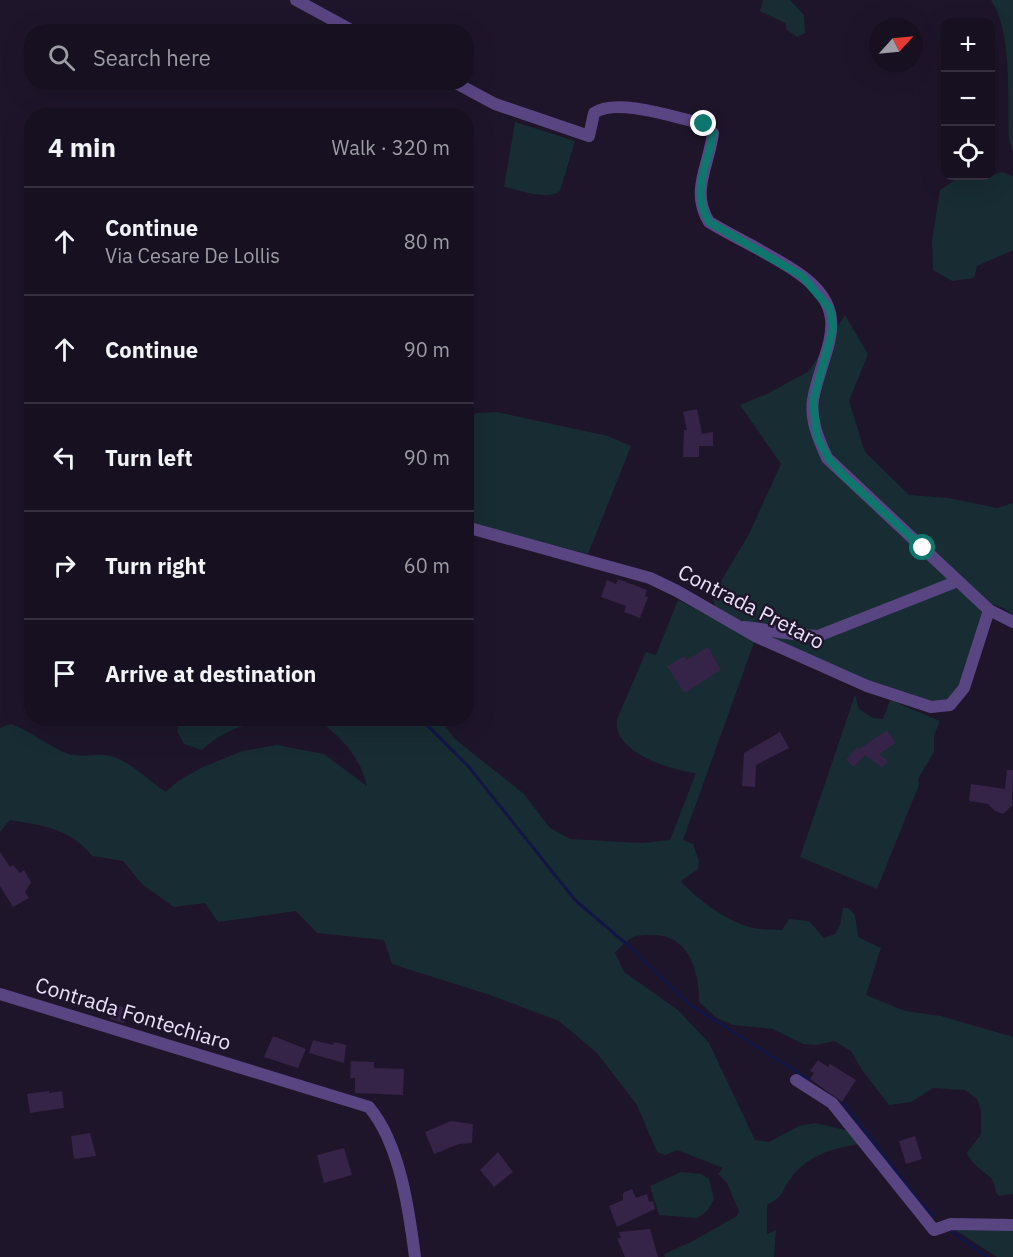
<!DOCTYPE html>
<meta charset="utf-8">
<style>
:root{--surface:#161020;--page:#231e2d;--text:#f1f3f6;--muted:#9e9da5;--line:#35303e}
body{margin:0;font-family:"IBM Plex Sans",sans-serif;background:var(--page);color:var(--text)}
.controls{position:absolute;right:18px;top:18px;display:grid;overflow:hidden;border-radius:12px;box-shadow:0 6px 24px #0002}
.controls button{width:54px;height:54px;display:grid;place-items:center;padding:0;border:0;border-bottom:2px solid var(--line);background:var(--surface);color:var(--text);font:30px sans-serif}
.compass{position:absolute;left:869px;top:18px;width:54px;height:54px;border-radius:50%;background:var(--surface);box-shadow:0 6px 24px #0002;rotate:63deg}
.stop{position:absolute;width:18px;height:18px;margin:-14px;border:4px solid #0f766e;border-radius:50%;background:#fff}
.stop.end{background:#0f766e;border-color:#fff;box-shadow:0 2px 6px #0008}
.list{margin:0;padding:0;list-style:none}
h2{display:flex;justify-content:space-between;align-items:center;height:78px;margin:0;padding:0 24px;font-size:26px}
h2 small{font-size:20px;font-weight:400;color:var(--muted)}
.list li{display:grid;grid-template-columns:39px 1fr auto;gap:18px;align-items:center;box-sizing:border-box;height:108px;padding:0 24px;border-top:2px solid var(--line)}
.list b{display:block;font-size:22px;white-space:nowrap}
.list p{margin:0;font-size:20px;white-space:nowrap;color:var(--muted)}
.list em{font-size:20px;font-style:normal;color:var(--muted)}
.icon{flex:none;width:33px;height:33px;fill:none;stroke:currentColor;stroke-width:2;stroke-linecap:round;stroke-linejoin:round}
.map{position:relative;flex:none;width:1013px;height:1257px;overflow:hidden}
.search{position:absolute;background:var(--surface);box-shadow:0 6px 24px #0002;left:24px;top:24px;width:450px;height:66px;display:flex;align-items:center;gap:15px;box-sizing:border-box;padding:0 21px;border-radius:24px;color:var(--muted);font-size:22px}
.panel{position:absolute;background:var(--surface);box-shadow:0 6px 24px #0002;left:24px;top:108px;width:450px;height:618px;border-radius:24px}
.map>svg:first-child{display:block}
.green{fill:#182c33}
.lines{fill:none;stroke-linecap:round;stroke-linejoin:round}
.stream{stroke:#121645;stroke-width:3}
.building{fill:#362348}
.minor{stroke:#5a4583;stroke-width:12}
.route{stroke:#0f766e;stroke-width:8}
.labels{text-anchor:middle;stroke-width:5;stroke-linejoin:round;paint-order:stroke}
.street-label{font-size:21px;fill:#ece1fb;stroke:#1e152a}
</style>
<div class="map">
<svg width="1013" height="1257" viewBox="0 0 1013 1257">
<rect width="100%" height="100%" fill="#1e152a"/>
<!-- green -->
<path class="green" d="M 763,0 L 790,0 L 804,15 L 805,33 L 797,37 L 787,30 L 785,23 L 760,11 Z
M 991,0 L 1013,0 L 1013,152 L 1009,139 C 1007,100 1013,32 991,0 Z
M 515,122 L 575,141 L 560,191 C 546,201 520,190 504,187 Z
M 1002,172 L 1013,176 L 1013,250 L 977,266 L 974,278 L 952,281 L 933,270 L 932,240 L 940,190 L 961,176 L 990,176 Z
M 845,315 L 868,354 L 849,401 L 865,452 L 909,495 L 949,498 L 997,508 L 1013,503 L 1013,615 L 1004,608 L 973,599 L 983,609 L 957,692 C 953,695 946,700 941,701 C 904,705 796,649 757,632 L 760,628 C 744,619 711,619 713,595 L 749,534 L 781,464 L 740,405 L 769,393 L 809,371 Z
M 497,412 L 608,436 L 631,446 L 588,554 L 467,523 L 466,417 L 477,413 Z
M 678,600 L 755,640 L 683,840 L 693,844 L 699,861 L 698,869 L 681,881 C 697,900 728,922 753,928 C 762,930 773,929 782,930 L 789,919 L 809,921 L 824,938 L 835,934 L 840,925 L 843,908 L 848,908 L 855,915 L 858,937 L 881,948 L 866,995 L 905,1011 L 941,1016 L 1013,1037 L 1013,1194 L 999,1196 C 994,1191 996,1184 991,1178 C 981,1169 973,1166 967,1153 L 981,1134 L 981,1111 L 977,1099 L 965,1090 L 933,1088 L 911,1102 L 889,1105 L 862,1070 L 851,1051 L 834,1041 L 817,1045 L 803,1044 L 773,1029 L 733,1025 L 717,1018 L 699,1002 C 700,972 688,933 652,935 C 646,935 638,935 633,937 C 626,941 620,948 615,952 L 624,972 L 678,1010 L 709,1043 L 755,1140 L 769,1142 L 799,1126 L 815,1123 L 846,1130 L 860,1144 C 833,1148 808,1155 791,1178 C 781,1191 784,1197 767,1205 L 767,1234 L 776,1230 L 774,1257 L 665,1257 L 664,1254 L 691,1242 L 737,1216 L 739,1211 L 727,1183 L 718,1174 L 723,1168 L 677,1150 L 665,1155 L 657,1152 L 637,1105 L 597,1053 L 559,1021 L 490,995 L 392,964 L 384,940 L 317,933 L 296,911 L 218,922 L 205,903 L 174,907 L 143,885 L 123,861 L 92,856 C 70,828 44,826 10,820 L 0,832 L 0,728 L 11,724 C 32,731 48,747 69,754 C 82,758 98,753 111,756 C 131,762 149,781 166,792 L 178,781 L 201,768 L 242,751 L 277,745 L 324,754 L 367,786 C 360,756 341,737 317,719 L 439,718 L 455,739 L 524,794 L 550,828 L 570,839 L 643,843 L 670,840 L 696,773 C 670,770 612,752 617,719 L 646,652 L 656,655 Z
M 855,695 L 859,709 L 873,718 L 883,719 L 890,700 L 940,721 L 934,735 L 934,752 L 918,779 L 919,785 L 877,889 L 800,857 Z
M 180,719 L 180,718 L 280,719 C 250,721 224,730 202,750 L 184,744 L 177,731 Z
M 681,1172 L 701,1174 L 709,1179 L 714,1199 L 708,1210 L 698,1218 L 659,1215 L 650,1186 Z
M 1013,1222 L 1013,1257 L 997,1257 L 949,1226 Z"/>
<g class="lines">
<!-- stream -->
<path class="stream" d="M 420,718 L 468,766 L 575,900 L 630,947 L 689,1004 L 808,1079
M 843,1102 L 920,1202 L 934,1216
M 948,1229 L 988,1257"/>
</g>
<!-- building -->
<path class="building" d="M 697,409 L 702,434 L 713,432 L 713,446 L 699,446 L 699,457 L 683,457 L 684,430 L 687,430 L 683,412 Z
M 618,579 L 647,590 L 645,596 L 648,597 L 640,618 L 624,612 L 626,606 L 601,597 L 607,580 L 616,584 Z
M 708,647 L 721,670 L 684,693 L 667,666 L 685,656 L 687,660 Z
M 887,730 L 896,743 L 879,754 L 888,761 L 882,768 L 865,755 L 854,767 L 846,760 L 857,747 L 859,749 Z
M 780,732 L 789,748 L 756,765 L 755,787 L 742,786 L 744,753 Z
M 1007,770 L 1013,770 L 1012,806 L 1003,814 L 995,811 L 988,804 L 969,801 L 971,784 L 1005,789 Z
M 0,852 L 10,867 L 13,865 L 20,873 L 24,870 L 31,882 L 25,892 L 29,898 L 13,907 L 0,886 Z
M 116,1005 L 129,1009 L 124,1023 L 110,1019 Z
M 273,1036 L 306,1049 L 298,1068 L 264,1057 Z
M 313,1040 L 333,1045 L 334,1042 L 346,1045 L 344,1063 L 309,1053 Z
M 818,1060 L 828,1067 L 830,1064 L 856,1080 L 842,1102 L 810,1079 L 814,1073 L 810,1071 Z
M 351,1061 L 374,1062 L 374,1068 L 404,1069 L 403,1095 L 355,1093 L 355,1078 L 350,1078 Z
M 49,1091 L 49,1093 L 62,1091 L 64,1108 L 30,1113 L 27,1094 Z
M 451,1121 L 473,1124 L 472,1143 L 459,1144 L 434,1154 L 425,1132 Z
M 90,1133 L 96,1156 L 74,1159 L 71,1136 Z
M 915,1136 L 922,1159 L 906,1164 L 899,1141 Z
M 344,1148 L 352,1175 L 324,1183 L 317,1155 Z
M 498,1152 L 513,1172 L 494,1187 L 480,1170 Z
M 632,1189 L 636,1198 L 647,1194 L 649,1202 L 653,1201 L 655,1209 L 617,1227 L 609,1206 L 623,1200 L 623,1193 Z
M 650,1229 L 658,1257 L 625,1257 L 617,1238 L 621,1238 L 619,1232 Z"/>
<g class="lines">
<!-- minor -->
<path class="minor" d="M 296,0 L 355,32
M 454,82 L 495,104 L 589,136 L 594,113 C 616,97 677,118 704,124 L 713,133 C 709,166 690,191 709,222 C 739,240 773,255 801,275 C 856,315 821,351 813,400 C 810,421 819,440 827,458 L 989,610 L 1013,622
M 466,527 L 650,578 L 677,591 L 757,637 L 867,686 L 931,707 L 950,705 L 964,688 L 989,610
M 744,627 C 769,629 793,636 818,636 L 958,581
M 0,994 L 369,1107 C 400,1144 409,1210 415,1257
M 796,1080 L 832,1103 L 934,1230 L 951,1224 L 1013,1225"/>
</g>
<g class="lines">
<!-- route -->
<path class="route" d="M 704,124 L 713,133 C 708,166 690,191 709,222 L 802,276 L 830,309 L 833,328 L 813,401 L 817,437 L 828,458 L 844,476 L 923,548"/>
</g>
<g class="labels">
<!-- street labels -->
<g class="street-label">
<text transform="translate(751 607) rotate(27)" y="7">Contrada Pretaro</text>
<text transform="translate(133 1014) rotate(17)" y="7">Contrada Fontechiaro</text>
</g>
</g>
</svg>
<div class="controls">
<button>+</button>
<button>−</button>
<button><svg class="icon" aria-label="locate" viewBox="0 0 24 24"><circle cx="12" cy="12" r="6"/><path d="M12 2v4M12 18v4M2 12h4M18 12h4"/></svg></button>
</div>
<svg class="compass" viewBox="-18 -18 36 36"><path d="M0-13l5 13h-10z" fill="#e53935"/><path d="M0 13l5-13h-10z" fill="#9e9da5"/></svg>
<div class="stop" style="left:923px;top:548px"></div>
<div class="stop end" style="left:704px;top:124px"></div>
<div class="search"><svg class="icon" aria-label="search" viewBox="0 0 24 24"><circle cx="10" cy="10" r="6"/><path d="M15 15l6 6"/></svg>Search here</div>
<section class="panel">
<h2>4 min<small>Walk · 320 m</small></h2>
<ul class="list">
<li><svg class="icon" aria-label="ahead" viewBox="0 0 24 24"><path d="M12 20V5M6 11l6-6 6 6"/></svg><div><b>Continue</b><p>Via Cesare De Lollis</p></div><em>80 m</em></li>
<li><svg class="icon" aria-label="ahead" viewBox="0 0 24 24"><path d="M12 20V5M6 11l6-6 6 6"/></svg><div><b>Continue</b></div><em>90 m</em></li>
<li><svg class="icon" aria-label="left" viewBox="0 0 24 24"><path d="M17 20v-9H6M10 6l-5 5 5 5"/></svg><div><b>Turn left</b></div><em>90 m</em></li>
<li><svg class="icon" aria-label="right" viewBox="0 0 24 24"><path d="M7 20v-9h11M14 6l5 5-5 5"/></svg><div><b>Turn right</b></div><em>60 m</em></li>
<li><svg class="icon" aria-label="arrive" viewBox="0 0 24 24"><path d="M6 21V4h12l-3 4 3 4H6"/></svg><div><b>Arrive at destination</b></div></li>
</ul>
</section>
</div>
